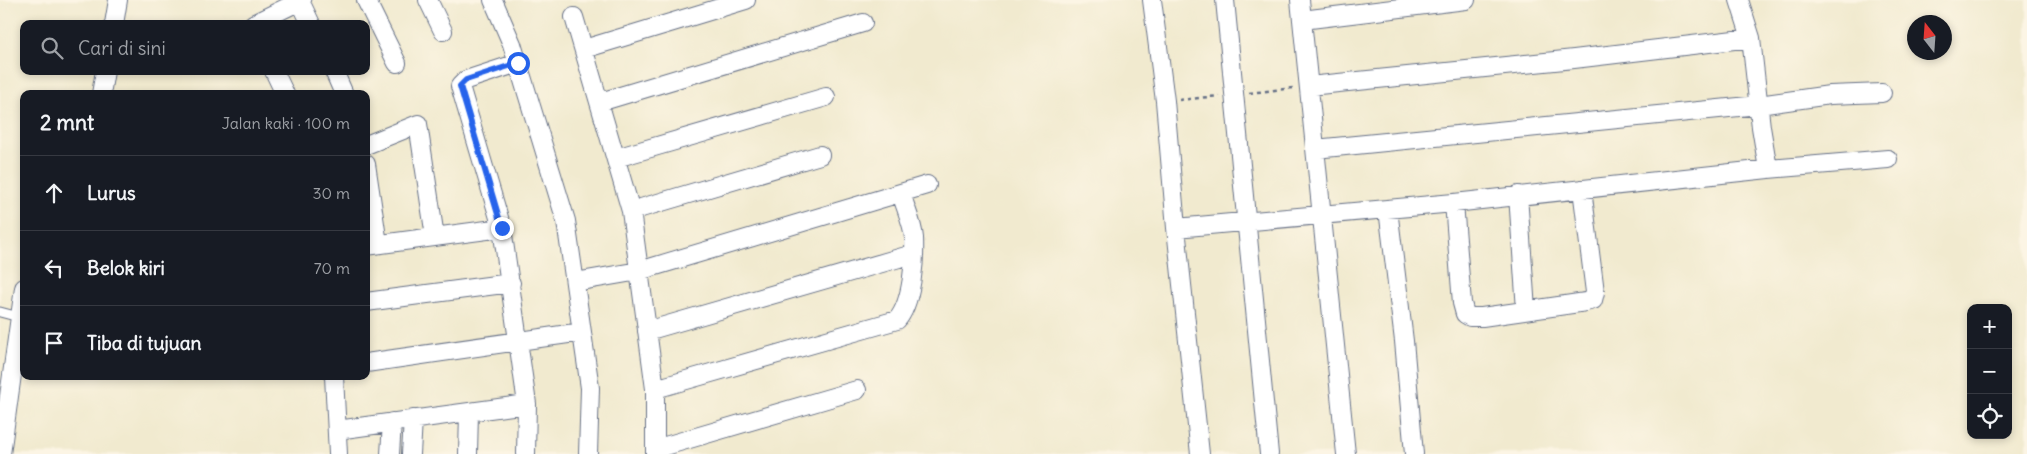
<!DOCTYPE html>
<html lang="id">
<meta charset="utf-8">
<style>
:root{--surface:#171b24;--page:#20242c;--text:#f1f3f6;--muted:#9ea1a6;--line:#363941}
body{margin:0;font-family:Delius,sans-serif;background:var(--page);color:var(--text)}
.controls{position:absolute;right:15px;bottom:15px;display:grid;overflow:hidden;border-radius:10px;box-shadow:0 2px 8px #0003}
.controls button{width:45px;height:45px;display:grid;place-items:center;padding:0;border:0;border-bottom:1px solid var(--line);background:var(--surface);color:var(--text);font:25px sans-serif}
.compass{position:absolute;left:1907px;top:15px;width:45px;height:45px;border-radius:50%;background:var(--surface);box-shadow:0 2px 8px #0003;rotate:343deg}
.stop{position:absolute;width:15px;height:15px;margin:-11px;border:4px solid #2563eb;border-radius:50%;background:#fff}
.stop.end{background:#2563eb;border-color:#fff;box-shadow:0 1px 5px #0008}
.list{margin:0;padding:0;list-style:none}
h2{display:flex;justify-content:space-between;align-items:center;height:65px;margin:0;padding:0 20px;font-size:21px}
h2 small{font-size:16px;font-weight:400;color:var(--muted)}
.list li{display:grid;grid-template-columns:32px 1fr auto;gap:15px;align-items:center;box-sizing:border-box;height:75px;padding:0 20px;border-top:1px solid var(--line)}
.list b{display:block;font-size:19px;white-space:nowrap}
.list em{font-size:16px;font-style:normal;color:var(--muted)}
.icon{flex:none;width:28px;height:28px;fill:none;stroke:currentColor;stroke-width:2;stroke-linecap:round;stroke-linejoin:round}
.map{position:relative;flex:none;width:2027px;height:454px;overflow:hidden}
.search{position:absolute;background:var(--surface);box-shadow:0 2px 8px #0003;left:20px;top:20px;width:350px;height:55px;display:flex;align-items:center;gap:12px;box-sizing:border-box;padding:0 18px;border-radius:10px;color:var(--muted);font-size:19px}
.panel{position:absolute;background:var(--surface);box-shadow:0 2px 8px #0003;left:20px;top:90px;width:350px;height:290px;border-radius:10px}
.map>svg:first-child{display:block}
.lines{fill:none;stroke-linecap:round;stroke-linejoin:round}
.lane-casing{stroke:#667086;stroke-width:11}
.street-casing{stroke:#667086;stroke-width:20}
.path{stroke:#667086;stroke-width:2.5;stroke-dasharray:4 4;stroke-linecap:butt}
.lane{stroke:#fff;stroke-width:9}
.street{stroke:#fff;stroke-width:18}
.route{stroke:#2563eb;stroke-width:6}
</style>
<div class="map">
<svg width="2027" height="454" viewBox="0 0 2027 454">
<rect width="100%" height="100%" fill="#fcf5e5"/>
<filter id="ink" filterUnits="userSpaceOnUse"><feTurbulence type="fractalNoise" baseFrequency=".02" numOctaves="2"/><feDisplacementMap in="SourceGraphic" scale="10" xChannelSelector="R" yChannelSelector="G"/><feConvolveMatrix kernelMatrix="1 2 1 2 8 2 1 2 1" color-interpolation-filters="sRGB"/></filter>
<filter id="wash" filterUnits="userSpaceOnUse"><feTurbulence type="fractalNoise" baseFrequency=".0096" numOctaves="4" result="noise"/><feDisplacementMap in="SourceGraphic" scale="20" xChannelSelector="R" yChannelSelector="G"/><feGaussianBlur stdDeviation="1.12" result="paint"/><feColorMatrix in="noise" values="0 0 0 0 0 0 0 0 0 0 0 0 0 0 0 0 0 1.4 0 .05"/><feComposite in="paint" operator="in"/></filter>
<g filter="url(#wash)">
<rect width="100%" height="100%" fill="#f1eacf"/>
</g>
<g filter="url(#ink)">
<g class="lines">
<!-- lane casing -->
<g class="lane-casing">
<path id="lane" d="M 0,312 L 19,317"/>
</g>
<!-- street casing -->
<g class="street-casing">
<path id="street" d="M 366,0 L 397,63
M 428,0 L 443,31
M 493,0 L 512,44 L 566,221 L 590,388 L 588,454
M 1152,0 L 1165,101 L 1176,228 L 1200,454
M 1225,0 L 1269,454
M 1300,0 L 1346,454
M 1739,0 L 1751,38 L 1761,127 L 1768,169
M 300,1 L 311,24
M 574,17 L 631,211 L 655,389 L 655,454
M 1302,20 L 1466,0
M 114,24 L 118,0
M 253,24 L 302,0
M 584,49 L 746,0
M 518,63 L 466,80 L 460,86 L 502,228 L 527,404 L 526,454
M 274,71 L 285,94
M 334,71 L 344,94
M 1309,86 L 1574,59 L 1751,38
M 101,94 L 105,71
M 600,102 L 863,23
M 366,145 L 418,124 L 435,237
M 1315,149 L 1759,105 L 1830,95 L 1882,93
M 616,158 L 826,97
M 366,164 L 378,244
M 1518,195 L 1526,310
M 1454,203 L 1462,303 L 1465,314 L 1470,317 L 1482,317 L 1586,302 L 1593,300 L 1595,292 L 1582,189
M 1388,209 L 1404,341 L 1414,454
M 631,211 L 820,155
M 1176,228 L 1454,203 L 1768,169 L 1888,159
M 366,246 L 502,228
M 575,282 L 639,271 L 927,185
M 366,302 L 511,283
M 647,331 L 913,254
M 366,363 L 582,332
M 334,376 L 338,454
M 655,389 L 897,320 C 912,303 915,261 914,238 C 913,224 905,207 901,193
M 337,430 L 527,404
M 655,449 L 857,390
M 1,454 L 24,288
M 390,454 L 392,422
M 411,454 L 413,419
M 468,454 L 469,412"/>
</g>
<!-- path -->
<path class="path" d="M 1249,93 L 1293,88
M 1179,100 L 1219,96"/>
<!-- lane -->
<use href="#lane" class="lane"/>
<!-- street -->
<use href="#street" class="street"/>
</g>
</g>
<g class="lines" filter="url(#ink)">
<!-- route -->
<path class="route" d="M 502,228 L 460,86 L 466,80 L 518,63"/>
</g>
</svg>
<div class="controls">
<button>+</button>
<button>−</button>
<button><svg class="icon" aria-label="locate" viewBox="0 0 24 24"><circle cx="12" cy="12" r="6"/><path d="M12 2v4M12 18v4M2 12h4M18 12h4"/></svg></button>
</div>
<svg class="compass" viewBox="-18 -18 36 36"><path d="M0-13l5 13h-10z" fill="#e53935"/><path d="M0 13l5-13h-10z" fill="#9ea1a6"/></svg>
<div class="stop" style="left:518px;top:63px"></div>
<div class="stop end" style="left:502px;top:228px"></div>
<div class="search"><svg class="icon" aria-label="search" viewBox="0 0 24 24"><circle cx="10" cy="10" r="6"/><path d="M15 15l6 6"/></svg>Cari di sini</div>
<section class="panel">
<h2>2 mnt<small>Jalan kaki · 100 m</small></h2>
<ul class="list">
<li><svg class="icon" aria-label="ahead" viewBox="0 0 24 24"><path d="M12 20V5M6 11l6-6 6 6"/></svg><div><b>Lurus</b></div><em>30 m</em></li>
<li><svg class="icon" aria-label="left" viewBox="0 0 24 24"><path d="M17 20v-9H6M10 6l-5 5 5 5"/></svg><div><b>Belok kiri</b></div><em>70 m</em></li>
<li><svg class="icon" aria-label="arrive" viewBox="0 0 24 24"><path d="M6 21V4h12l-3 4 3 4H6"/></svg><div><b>Tiba di tujuan</b></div></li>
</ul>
</section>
</div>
